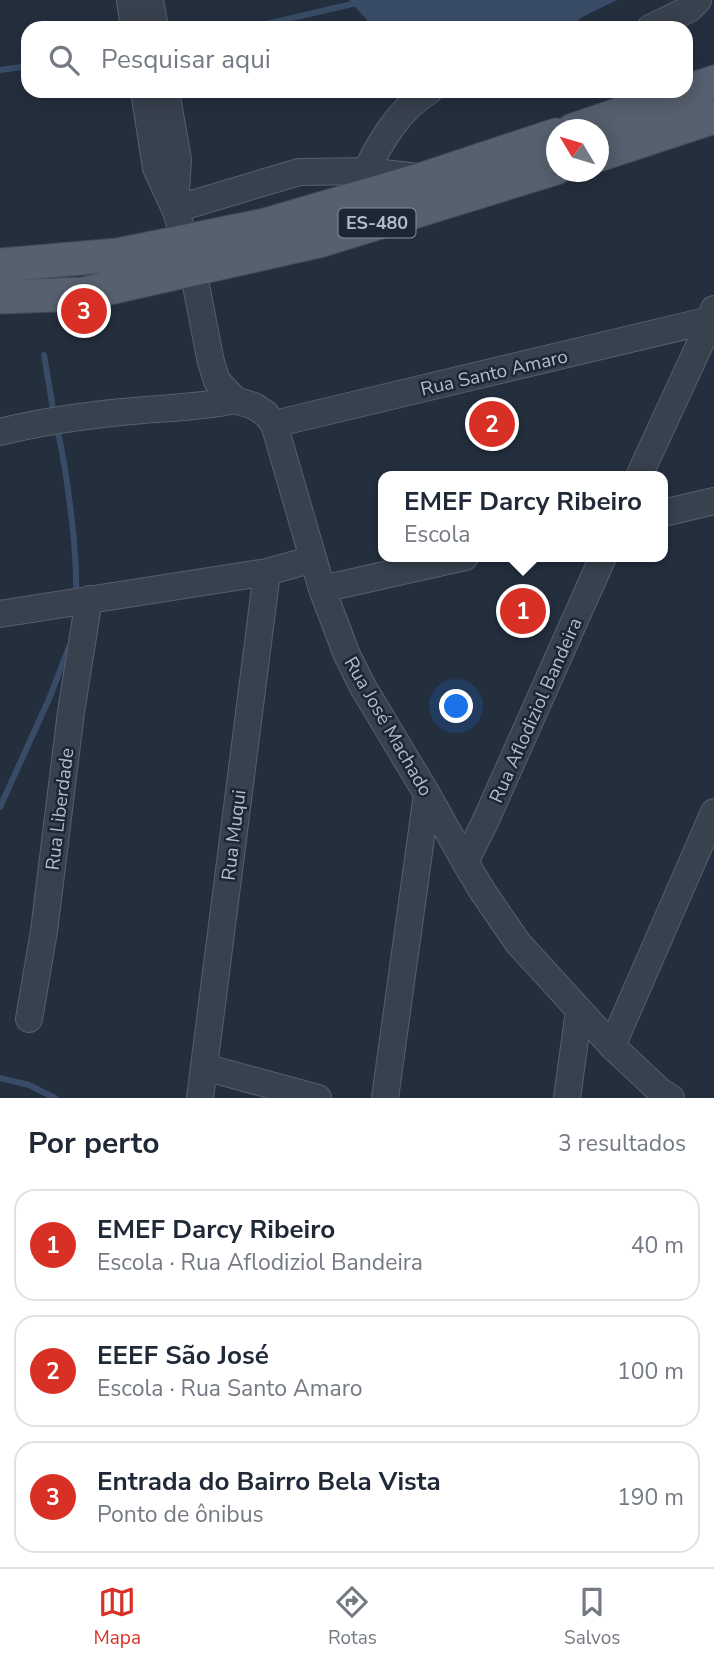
<!DOCTYPE html>
<html lang="pt">
<meta charset="utf-8">
<style>
:root{--surface:#fff;--page:#f6f6f7;--text:#1f2937;--muted:#747a83;--line:#e0e1e3;--accent:#d93025}
body{margin:0;font-family:"Nunito Sans",sans-serif;background:var(--page);color:var(--text)}
.compass{position:absolute;left:546px;top:119px;width:63px;height:63px;border-radius:50%;background:var(--surface);box-shadow:0 4px 18px #0003;rotate:308deg}
.you{position:absolute;left:457px;top:707px;width:24px;height:24px;margin:-18px;border:5px solid #fff;border-radius:50%;background:#1a73e8;box-shadow:0 0 0 10px #1a73e833}
.badge{display:grid;place-items:center;width:46px;height:46px;border-radius:50%;background:var(--accent);color:#fff;font-size:23px;font-weight:700}
.pin{position:absolute;translate:-50% -50%;border:4px solid #fff;box-shadow:0 2px 7px #0006}
.popup{position:absolute;left:378px;top:471px;width:290px;height:91px;box-sizing:border-box;display:grid;place-content:center;border-radius:14px;background:var(--surface);filter:drop-shadow(0 2px 5px #0005);font-size:23px;white-space:nowrap;color:var(--muted)}
.popup b{font-size:26px;color:var(--text)}
.popup::after{content:'';position:absolute;left:50%;top:100%;margin-left:-14px;border:14px solid transparent;border-top-color:var(--surface)}
.list{margin:0;padding:0;list-style:none}
h2{display:flex;justify-content:space-between;align-items:center;height:91px;margin:0;padding:0 28px;font-size:30px}
h2 small{font-size:23px;font-weight:400;color:var(--muted)}
.list li{display:grid;grid-template-columns:46px 1fr auto;gap:21px;align-items:center;box-sizing:border-box;height:112px;margin:0 14px 14px;padding:0 14px;border:2px solid var(--line);border-radius:21px}
.list b{display:block;font-size:26px;white-space:nowrap}
.list p{margin:0;font-size:23px;white-space:nowrap;color:var(--muted)}
.list em{font-size:23px;font-style:normal;color:var(--muted)}
.icon{flex:none;width:38px;height:38px;fill:none;stroke:currentColor;stroke-width:2;stroke-linecap:round;stroke-linejoin:round}
.map{position:relative;flex:none;width:714px;height:1098px;overflow:hidden}
.search{position:absolute;background:var(--surface);box-shadow:0 4px 18px #0003;left:21px;right:21px;top:21px;height:77px;display:flex;align-items:center;gap:18px;box-sizing:border-box;padding:0 24px;border-radius:21px;color:var(--muted);font-size:26px}
.sheet{height:469px;background:var(--surface)}
nav{display:flex;justify-content:space-around;align-items:center;box-sizing:border-box;height:98px;border-top:2px solid var(--line);background:var(--surface);font-size:19px;color:var(--muted)}
nav a{display:grid;justify-items:center;gap:4px}
nav .on{color:var(--accent)}
.map>svg:first-child{display:block}
.water{fill:#394c67}
.lines{fill:none;stroke-linecap:round;stroke-linejoin:round}
.stream{stroke:#394c67;stroke-width:6}
.minor-casing{stroke:#565f6c;stroke-width:28}
.major-casing{stroke:#414a57;stroke-width:35}
.minor{stroke:#38414e;stroke-width:26}
.major{stroke:#56606e;stroke-width:33}
.labels{text-anchor:middle;stroke-width:5;stroke-linejoin:round;paint-order:stroke}
.shield{fill:#1d2633;stroke:#878f9c;stroke-width:2}
.shield-label{font-size:18px;font-weight:bold;fill:#b4bcc9}
.street-label{font-size:19px;fill:#b4bcc9;stroke:#1d2633}
</style>
<div class="map">
<svg width="714" height="1098" viewBox="0 0 714 1098">
<rect width="100%" height="100%" fill="#242f3e"/>
<!-- water -->
<path class="water" d="M 349,0 L 617,0 L 586,15 L 567,28 L 374,28 Z"/>
<g class="lines">
<!-- stream -->
<path class="stream" d="M 249,28 L 369,0
M 0,70 L 28,66
M 44,355 L 54,415
M 56,425 C 62,447 65,468 68,490 C 73,525 77,560 76,595
M 0,807 L 49,699 L 69,647
M 0,1078 L 29,1085 L 55,1098"/>
<!-- minor casing -->
<g class="minor-casing">
<path id="minor" d="M 130,0 L 134,28
M 150,0 L 155,28
M 650,28 L 689,9 L 698,0
M 144,91 L 156,168 L 175,209 L 190,255 L 211,362 L 217,381 L 235,400 L 254,406 L 266,414 L 274,424 L 322,589 L 347,655 L 363,687 L 427,794 L 465,862 L 483,892 L 518,943 L 612,1046 L 660,1091 L 671,1098
M 166,91 L 178,160 L 175,204
M 366,171 C 381,141 399,109 429,91
M 175,209 L 299,172 L 366,171 L 418,177
M 274,424 L 714,319
M 0,432 C 40,422 81,416 122,412 C 160,408 198,408 235,400
M 639,476 L 711,320 L 714,309
M 663,513 L 714,501
M 322,589 L 465,557
M 0,614 L 267,572 L 313,559
M 465,862 L 485,822 L 603,557
M 29,1019 L 44,931 L 71,712 L 89,599
M 612,1046 L 714,812
M 204,1067 L 318,1098
M 200,1098 L 267,572
M 385,1098 L 427,794
M 567,1098 L 579,1011"/>
</g>
<!-- major casing -->
<g class="major-casing">
<path id="major" d="M 573,130 L 714,82
M 598,155 L 714,117
M 0,265 L 118,255 L 265,225 L 426,178 L 556,135
M 0,297 L 83,294 L 319,241 L 556,168"/>
</g>
<!-- minor -->
<use href="#minor" class="minor"/>
<!-- major -->
<use href="#major" class="major"/>
</g>
<g class="labels">
<!-- shield labels -->
<rect class="shield" x="338.5" y="208.5" width="77" height="29" rx="5"/>
<g class="shield-label">
<text x="377" y="229">ES-480</text>
</g>
<!-- street labels -->
<g class="street-label">
<text transform="translate(494 372) rotate(-13)" y="7">Rua Santo Amaro</text>
<text transform="translate(535 710) rotate(-66)" y="7">Rua Aflodiziol Bandeira</text>
<text transform="translate(389 726) rotate(60)" y="7">Rua José Machado</text>
<text transform="translate(59 809) rotate(-83)" y="7">Rua Liberdade</text>
<text transform="translate(233 835) rotate(-83)" y="7">Rua Muqui</text>
</g>
</g>
</svg>
<svg class="compass" viewBox="-18 -18 36 36"><path d="M0-13l5 13h-10z" fill="#e53935"/><path d="M0 13l5-13h-10z" fill="#747a83"/></svg>
<div class="you"></div>
<div class="pin badge" style="left:523px;top:611px">1</div>
<div class="popup"><b>EMEF Darcy Ribeiro</b>Escola</div>
<div class="pin badge" style="left:492px;top:424px">2</div>
<div class="pin badge" style="left:84px;top:311px">3</div>
<div class="search"><svg class="icon" aria-label="search" viewBox="0 0 24 24"><circle cx="10" cy="10" r="6"/><path d="M15 15l6 6"/></svg>Pesquisar aqui</div>
</div>
<section class="sheet">
<h2>Por perto<small>3 resultados</small></h2>
<ul class="list">
<li><span class="badge">1</span><div><b>EMEF Darcy Ribeiro</b><p>Escola · Rua Aflodiziol Bandeira</p></div><em>40 m</em></li>
<li><span class="badge">2</span><div><b>EEEF São José</b><p>Escola · Rua Santo Amaro</p></div><em>100 m</em></li>
<li><span class="badge">3</span><div><b>Entrada do Bairro Bela Vista</b><p>Ponto de ônibus</p></div><em>190 m</em></li>
</ul>
</section>
<nav>
<a class="on"><svg class="icon" aria-label="map" viewBox="0 0 24 24"><path d="M3 6l6-2 6 2 6-2v14l-6 2-6-2-6 2zM9 4v14M15 6v14"/></svg>Mapa</a>
<a><svg class="icon" aria-label="directions" viewBox="0 0 24 24"><path d="M12 3l9 9-9 9-9-9zM9 14v-3h6M13 9l2 2-2 2"/></svg>Rotas</a>
<a><svg class="icon" aria-label="saved" viewBox="0 0 24 24"><path d="M7 4h10v16l-5-4-5 4z"/></svg>Salvos</a>
</nav>
